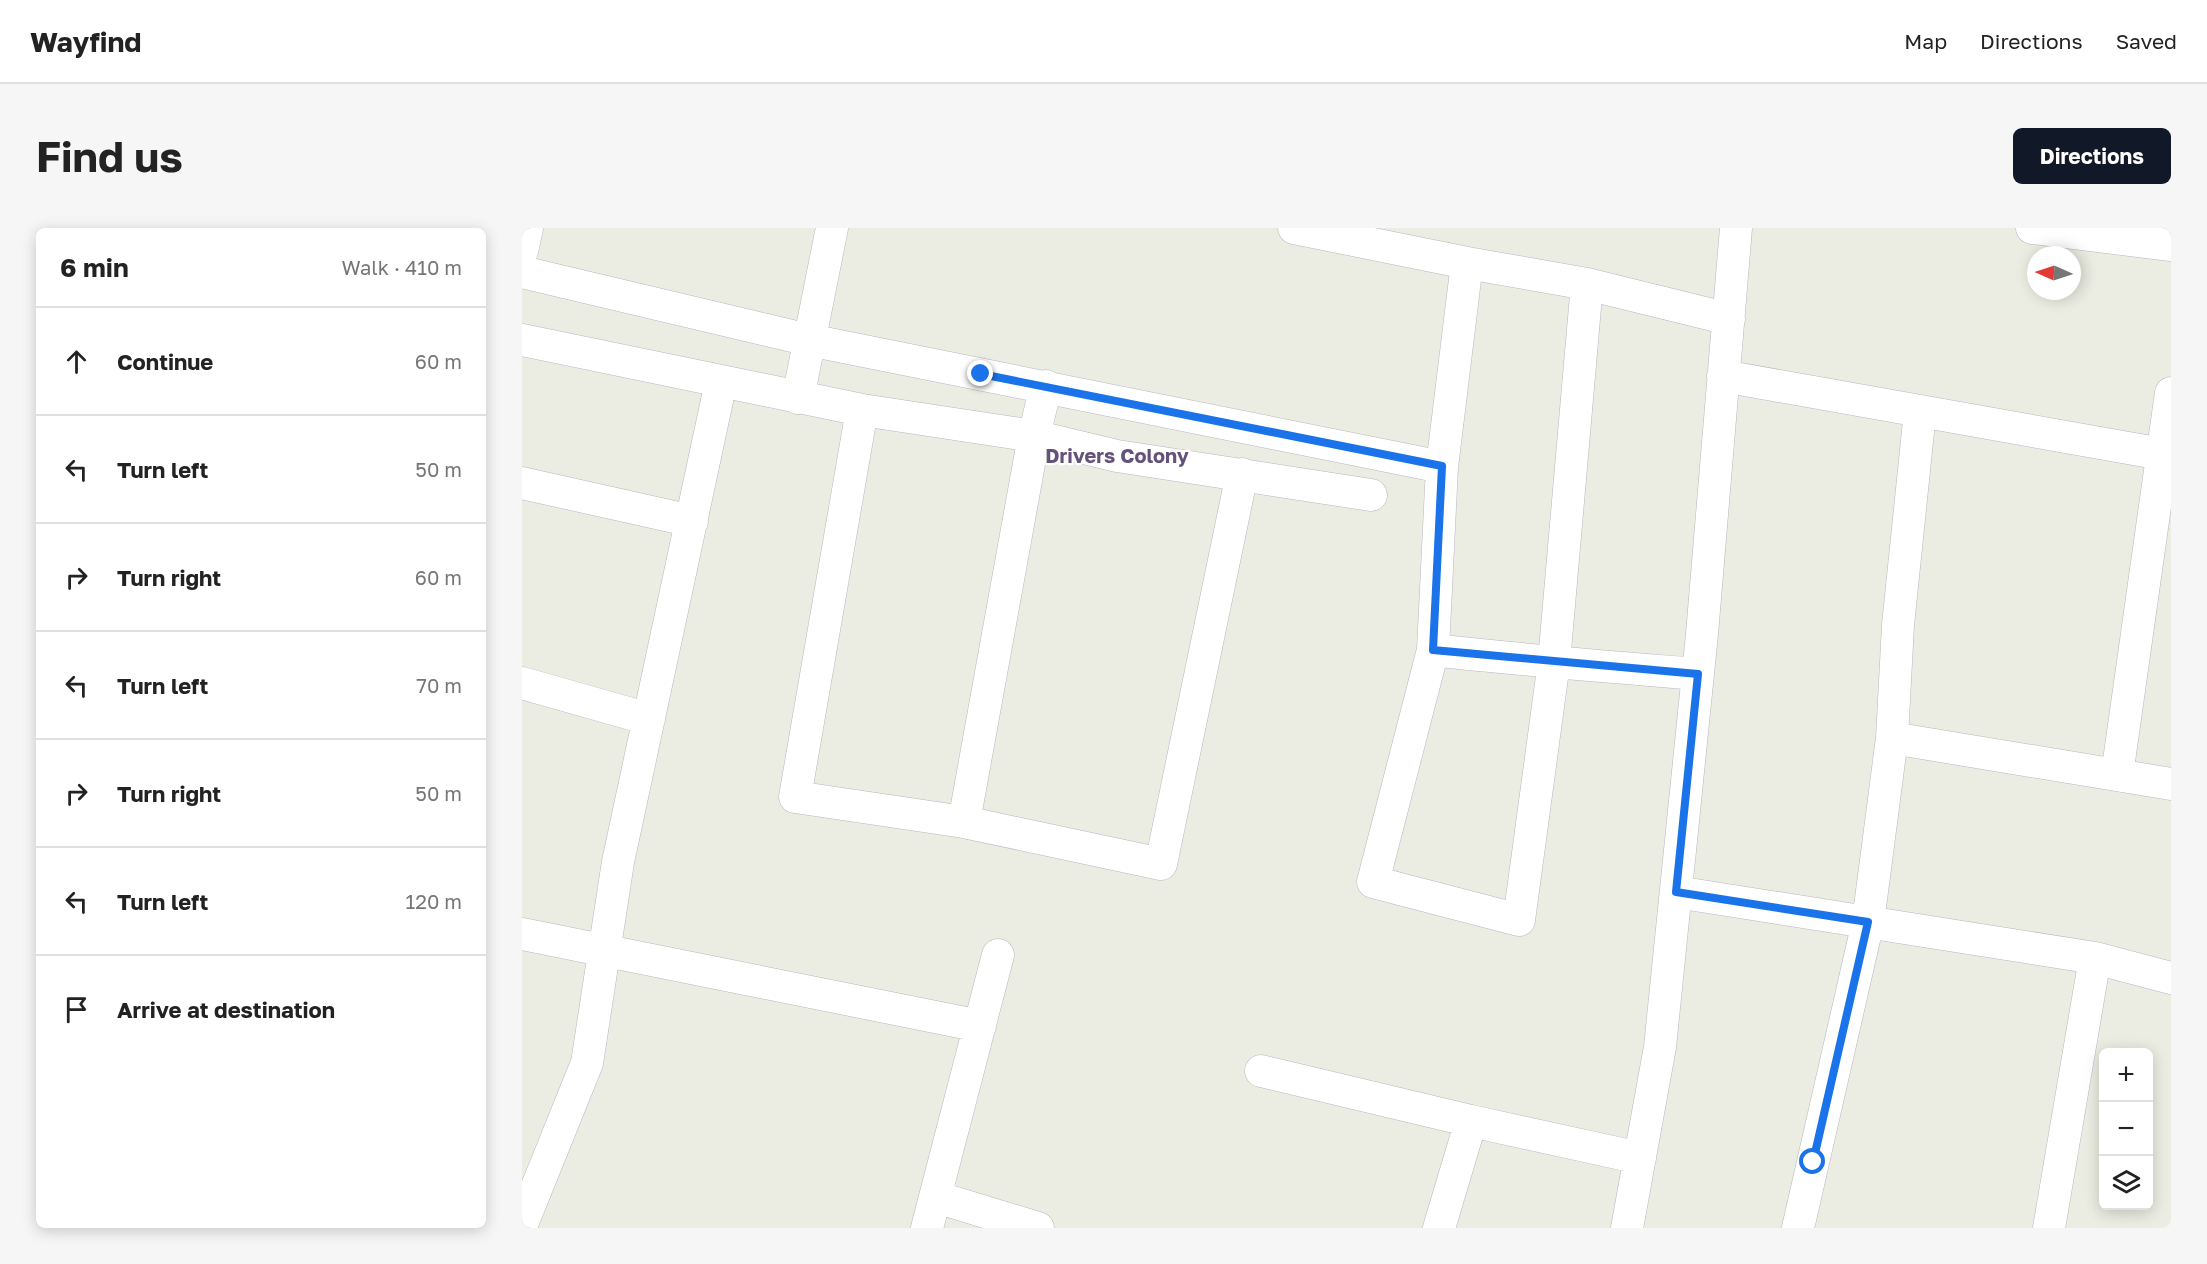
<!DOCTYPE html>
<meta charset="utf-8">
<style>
body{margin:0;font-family:"Golos Text",sans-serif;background:#f6f6f6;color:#222}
.controls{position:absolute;right:18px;bottom:18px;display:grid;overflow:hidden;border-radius:9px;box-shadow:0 3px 15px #0003}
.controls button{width:54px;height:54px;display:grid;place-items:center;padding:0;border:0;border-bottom:2px solid #e0e0e0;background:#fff;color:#222;font:30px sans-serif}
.compass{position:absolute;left:1505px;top:18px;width:54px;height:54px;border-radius:50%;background:#fff;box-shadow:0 3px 15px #0003;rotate:273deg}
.stop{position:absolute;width:18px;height:18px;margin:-14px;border:4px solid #1a73e8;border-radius:50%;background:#fff}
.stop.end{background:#1a73e8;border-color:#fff;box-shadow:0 2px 6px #0008}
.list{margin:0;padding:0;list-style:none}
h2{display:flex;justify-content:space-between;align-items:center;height:78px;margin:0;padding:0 24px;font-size:26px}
h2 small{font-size:20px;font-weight:400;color:#767676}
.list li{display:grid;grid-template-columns:39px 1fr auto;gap:18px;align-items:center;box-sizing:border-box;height:108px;padding:0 24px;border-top:2px solid #e0e0e0}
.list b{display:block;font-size:22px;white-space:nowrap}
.list em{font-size:20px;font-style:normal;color:#767676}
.icon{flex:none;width:33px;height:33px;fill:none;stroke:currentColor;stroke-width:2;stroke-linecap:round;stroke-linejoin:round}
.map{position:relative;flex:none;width:1649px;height:1000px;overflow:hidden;border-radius:9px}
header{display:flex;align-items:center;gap:36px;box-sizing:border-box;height:84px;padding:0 30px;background:#fff;border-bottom:2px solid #e0e0e0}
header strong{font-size:28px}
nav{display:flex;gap:33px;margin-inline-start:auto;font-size:21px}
.intro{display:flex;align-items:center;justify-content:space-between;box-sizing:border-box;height:144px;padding:0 36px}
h1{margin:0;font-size:42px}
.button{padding:15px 27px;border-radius:9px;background:#111827;color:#fff;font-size:21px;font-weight:700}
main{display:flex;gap:36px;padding:0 36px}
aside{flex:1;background:#fff;border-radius:9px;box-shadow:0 3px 15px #0003}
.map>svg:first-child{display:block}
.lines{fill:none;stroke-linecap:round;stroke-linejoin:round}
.minor-casing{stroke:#bab5c0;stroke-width:33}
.minor{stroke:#fff;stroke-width:32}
.route{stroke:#1a73e8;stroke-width:8}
.labels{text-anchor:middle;stroke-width:4.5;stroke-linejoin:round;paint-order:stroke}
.neighbourhood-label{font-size:20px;font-weight:bold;fill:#65527a;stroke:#fff}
</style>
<header>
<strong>Wayfind</strong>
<nav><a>Map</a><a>Directions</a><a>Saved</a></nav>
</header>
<div class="intro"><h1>Find us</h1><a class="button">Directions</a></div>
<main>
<aside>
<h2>6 min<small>Walk · 410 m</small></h2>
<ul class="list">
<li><svg class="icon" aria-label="ahead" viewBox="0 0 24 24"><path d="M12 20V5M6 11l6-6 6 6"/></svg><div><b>Continue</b></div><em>60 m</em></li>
<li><svg class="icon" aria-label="left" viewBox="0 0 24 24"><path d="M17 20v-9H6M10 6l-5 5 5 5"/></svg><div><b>Turn left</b></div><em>50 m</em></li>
<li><svg class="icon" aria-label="right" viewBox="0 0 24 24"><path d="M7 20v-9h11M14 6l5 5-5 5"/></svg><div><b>Turn right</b></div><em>60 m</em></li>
<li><svg class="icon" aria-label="left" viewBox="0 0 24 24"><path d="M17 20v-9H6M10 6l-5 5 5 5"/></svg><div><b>Turn left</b></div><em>70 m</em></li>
<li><svg class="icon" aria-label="right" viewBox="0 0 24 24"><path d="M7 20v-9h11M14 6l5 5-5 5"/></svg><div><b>Turn right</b></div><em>50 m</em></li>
<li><svg class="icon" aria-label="left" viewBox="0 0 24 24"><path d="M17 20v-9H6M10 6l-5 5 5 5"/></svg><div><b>Turn left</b></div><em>120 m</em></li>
<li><svg class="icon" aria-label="arrive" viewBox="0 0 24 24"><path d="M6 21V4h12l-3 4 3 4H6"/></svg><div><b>Arrive at destination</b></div></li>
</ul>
</aside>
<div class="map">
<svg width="1649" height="1000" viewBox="0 0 1649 1000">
<rect width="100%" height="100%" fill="#ebede2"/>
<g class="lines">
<defs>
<path id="minor" d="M772,0L945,35
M1510,0L1649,17
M0,23L5,0
M0,44L287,112L920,239
M1065,56L1032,434L997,692L851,654L911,422C999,432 1087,439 1176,446
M0,112L340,182L273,569L442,594L639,636L720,246
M1201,148L1640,226
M276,170L310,0
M340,182L512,208L595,228L849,267
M0,255L170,293
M911,422L920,239L945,35L1065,56L1207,91
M0,455L127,491
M1370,510L1649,556
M1595,547L1649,165
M442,594L512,208L524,158
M1154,664L1573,730
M0,706L458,798
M739,843L949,893L917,1000
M949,893L1118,930
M414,969L516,1000
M0,996L65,835L96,634L199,154
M405,1000L476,727
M1105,1000L1138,819L1180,406L1214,0
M1276,1000L1346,694L1370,510L1376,397L1398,184
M1527,1000L1573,730L1649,750"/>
</defs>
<use href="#minor" class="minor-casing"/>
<use href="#minor" class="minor"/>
</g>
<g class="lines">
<path class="route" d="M459,146L920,238L911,422L1176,446L1154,664L1346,694L1291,934"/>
</g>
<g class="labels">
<g class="neighbourhood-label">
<text x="595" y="235">Drivers Colony</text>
</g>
</g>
</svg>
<div class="controls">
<button>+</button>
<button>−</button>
<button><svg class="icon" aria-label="layers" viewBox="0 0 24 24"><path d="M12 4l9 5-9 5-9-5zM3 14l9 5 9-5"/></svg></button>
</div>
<svg class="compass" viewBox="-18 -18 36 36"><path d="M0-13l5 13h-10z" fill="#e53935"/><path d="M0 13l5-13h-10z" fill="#767676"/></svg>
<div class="stop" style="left:1291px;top:934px"></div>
<div class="stop end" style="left:459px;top:146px"></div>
</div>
</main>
